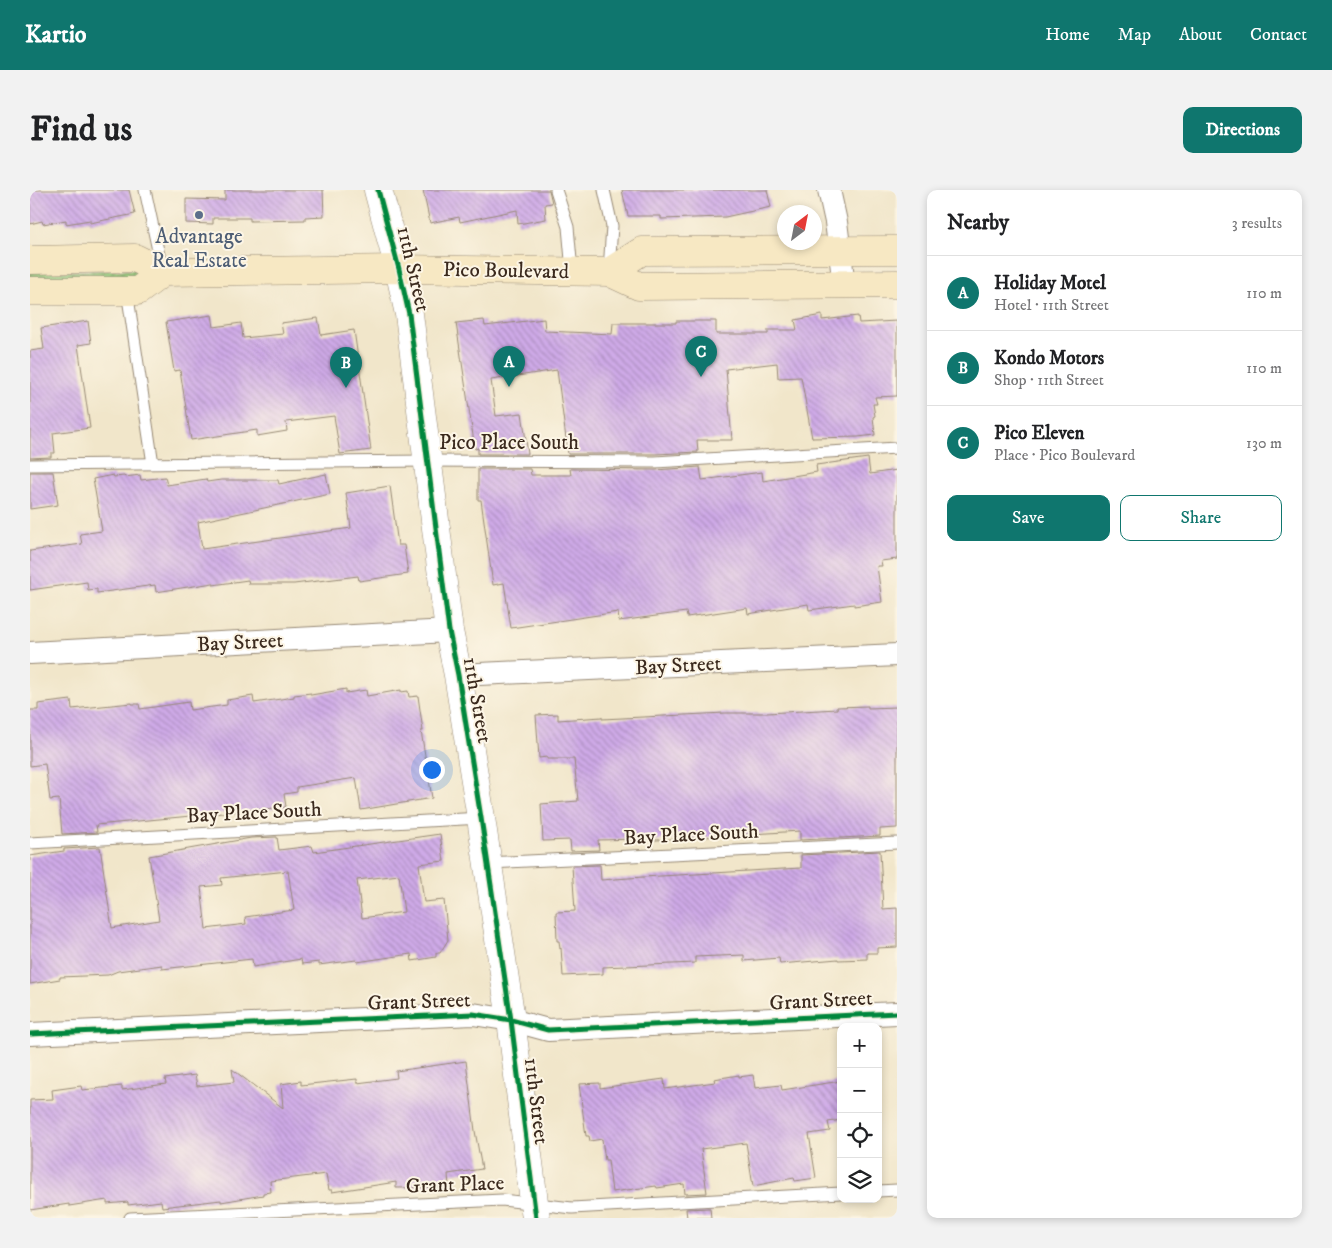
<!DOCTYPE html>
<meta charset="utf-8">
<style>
body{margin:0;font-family:"IM FELL DW Pica",serif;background:#f2f2f2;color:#202124}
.controls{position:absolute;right:15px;bottom:15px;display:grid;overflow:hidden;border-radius:10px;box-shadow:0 2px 8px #0003}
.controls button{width:45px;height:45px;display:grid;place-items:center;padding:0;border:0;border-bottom:1px solid #e0e0e0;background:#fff;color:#202124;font:25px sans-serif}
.compass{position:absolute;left:747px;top:15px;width:45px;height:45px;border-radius:50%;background:#fff;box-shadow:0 2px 8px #0003;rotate:32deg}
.you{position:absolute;left:401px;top:579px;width:18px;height:18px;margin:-12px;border:4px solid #fff;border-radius:50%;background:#1a73e8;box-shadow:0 0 0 8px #1a73e833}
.badge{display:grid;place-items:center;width:32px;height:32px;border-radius:50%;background:#0f766e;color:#fff;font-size:16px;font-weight:700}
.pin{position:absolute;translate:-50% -41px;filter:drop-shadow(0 1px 2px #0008)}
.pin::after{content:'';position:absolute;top:26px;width:18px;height:15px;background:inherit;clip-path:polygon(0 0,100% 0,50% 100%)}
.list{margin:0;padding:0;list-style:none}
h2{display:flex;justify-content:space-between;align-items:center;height:65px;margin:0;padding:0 20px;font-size:21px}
h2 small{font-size:16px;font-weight:400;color:#757577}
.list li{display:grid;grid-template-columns:32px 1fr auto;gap:15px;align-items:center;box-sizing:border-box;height:75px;padding:0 20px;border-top:1px solid #e0e0e0}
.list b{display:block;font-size:19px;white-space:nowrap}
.list p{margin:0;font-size:16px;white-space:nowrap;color:#757577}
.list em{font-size:16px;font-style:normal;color:#757577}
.actions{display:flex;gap:10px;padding:15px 20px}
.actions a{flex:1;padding:11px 0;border:1px solid #0f766e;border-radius:10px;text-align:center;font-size:18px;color:#0f766e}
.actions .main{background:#0f766e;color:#fff}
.icon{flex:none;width:28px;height:28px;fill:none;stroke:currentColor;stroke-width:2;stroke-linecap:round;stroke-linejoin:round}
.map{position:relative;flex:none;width:867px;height:1028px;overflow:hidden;border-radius:10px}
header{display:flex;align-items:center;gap:30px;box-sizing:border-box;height:70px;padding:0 25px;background:#0f766e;color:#fff}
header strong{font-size:24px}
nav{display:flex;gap:28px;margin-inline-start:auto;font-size:18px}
.intro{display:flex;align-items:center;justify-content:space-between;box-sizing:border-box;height:120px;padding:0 30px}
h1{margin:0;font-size:35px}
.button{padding:12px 22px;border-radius:10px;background:#0f766e;color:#fff;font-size:18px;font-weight:700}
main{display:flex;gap:30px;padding:0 30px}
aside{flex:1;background:#fff;border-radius:10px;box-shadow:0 2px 8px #0003}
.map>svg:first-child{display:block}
.grass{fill:url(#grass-dots);stroke:#68794c}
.building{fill:url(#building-back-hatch);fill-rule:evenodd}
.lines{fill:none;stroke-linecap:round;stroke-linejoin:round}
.service-casing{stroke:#968874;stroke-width:13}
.minor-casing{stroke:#968874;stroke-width:24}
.tertiary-casing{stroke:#968874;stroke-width:29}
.secondary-casing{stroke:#968874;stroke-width:29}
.service{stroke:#fff;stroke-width:11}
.minor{stroke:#fff;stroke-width:22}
.tertiary{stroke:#fff;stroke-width:28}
.secondary{stroke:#f7e8c3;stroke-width:28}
.cycleway-casing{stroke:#fcf5e5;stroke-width:8}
.cycleway{stroke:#00873e;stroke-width:5}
.service-dot{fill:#5c6f8a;stroke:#fcf5e5;stroke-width:2}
.labels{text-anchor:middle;stroke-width:4;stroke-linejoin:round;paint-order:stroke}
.service-label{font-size:21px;fill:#4e5e75;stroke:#fcf5e5}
.street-label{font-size:21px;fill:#3b2a1e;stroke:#fcf5e5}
</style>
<header>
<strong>Kartio</strong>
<nav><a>Home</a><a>Map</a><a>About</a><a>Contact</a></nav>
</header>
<div class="intro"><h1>Find us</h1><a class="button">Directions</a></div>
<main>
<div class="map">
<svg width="867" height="1028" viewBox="0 0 867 1028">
<defs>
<pattern id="grass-dots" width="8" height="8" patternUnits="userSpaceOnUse" patternTransform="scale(1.25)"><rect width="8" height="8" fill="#94c879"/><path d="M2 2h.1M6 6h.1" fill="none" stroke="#7aa363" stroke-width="1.8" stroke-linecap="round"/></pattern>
<pattern id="building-back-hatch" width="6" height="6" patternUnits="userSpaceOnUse" patternTransform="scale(1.25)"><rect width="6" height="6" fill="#cfaae8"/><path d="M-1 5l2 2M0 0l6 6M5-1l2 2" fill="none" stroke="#a98bbb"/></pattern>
</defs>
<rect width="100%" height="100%" fill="#fcf5e5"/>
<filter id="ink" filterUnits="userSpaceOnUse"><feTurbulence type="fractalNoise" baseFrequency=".02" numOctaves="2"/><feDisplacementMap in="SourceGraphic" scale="10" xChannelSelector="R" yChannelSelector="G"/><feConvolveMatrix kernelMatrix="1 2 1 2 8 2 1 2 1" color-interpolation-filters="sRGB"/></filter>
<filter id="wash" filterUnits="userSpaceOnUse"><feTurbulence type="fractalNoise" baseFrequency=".0096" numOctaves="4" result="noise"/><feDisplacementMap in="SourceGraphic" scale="20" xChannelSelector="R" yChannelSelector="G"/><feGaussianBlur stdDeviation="1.12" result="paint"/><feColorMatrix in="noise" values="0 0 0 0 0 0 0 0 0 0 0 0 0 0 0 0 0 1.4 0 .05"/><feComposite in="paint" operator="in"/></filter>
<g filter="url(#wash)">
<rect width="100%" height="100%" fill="#f1e6ca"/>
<path class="grass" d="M106,80L109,83L107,87H0V82Z"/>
<g id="blocks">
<path class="building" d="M0,0H99L105,24L60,33V30L36,34V30L13,34L12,31L0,34Z
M195,0H293L294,26L275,27V30L220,31V28H183V34L156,33V9L195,10Z
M393,0H519L522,13L515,14L516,29L488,34L487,20L430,32L429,27L400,33Z
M592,0H737L741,17L695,27L631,29V26H598Z
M182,125L184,137L211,133L213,148L253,144L251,133L288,128L291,145L324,140L341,260L310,264L304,226L256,232L257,241L227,246V240L161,250L150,180L144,181L136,132Z
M792,125V130L828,126L829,133L867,131V206L845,207L847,214H843L845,226L843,227L845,245L828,247L782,248L771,187L748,188L747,173L696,179L702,250H667L668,262L625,264H538L527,180L461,190L466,226L492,223L498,264H448V258L445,259L426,133L454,130L455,136L514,129L515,141L582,144L583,133H646V131H686V144H738V140H767L765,130Z
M58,131L61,153L48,155L60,238L23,243L25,263H21V267L0,268V161L14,159L11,138Z
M838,268L840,284L867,280V369L851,371L852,376H847L852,412L824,416V414L779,420L778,414L718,424L717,418L657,427L656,422L589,431L588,422L481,438L474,393L463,395L451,310H448V279H500L501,285H541L540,279L625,280L670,277L672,290L732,282L733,291L787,282L786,275Z
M0,282H23L28,315L0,319Z
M296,284L300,304L168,332L172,359L321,338L316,303L360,296L368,355H374L378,384L329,391L328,386L264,394H219L218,390L183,395V393L126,402L125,395L67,403V399L58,400L57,392L0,400V361L52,354L50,344L72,341L63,289L83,285L84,287L94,286L95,287L110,285L111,290L135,287L137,295L176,289L177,292L191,290H248L249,294Z
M316,499V503L336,500L337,506L371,500V502L378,501L379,507L388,506L393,541H391L402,608L331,620L326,588L267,597V602L254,604L256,617L66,635L67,642L32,644L29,609L20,610L15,574L0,576V520H8V514L41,510L42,519L102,513V514H109L110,519L159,512L160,520L197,515V510L223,506L224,513L264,507V505L281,503V505Z
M838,516V518L867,517V638L850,639V646L770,650V641L611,651L610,649L568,650L569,660L541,661L540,650L513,651L511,614L548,611L544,569H517V567L509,568L506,525L528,524V530L572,527V529L695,523H737L807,519V517Z
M410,644L414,671L389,674L394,712L414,710L418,750L410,763H406V767L382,771L381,764L327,772L326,770L289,775V772L272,774L271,769L223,777L222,769L132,779V775L88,781L78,785L30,787V789L0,794V666L34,661V659L70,657L82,738L129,730L119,666L221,648L247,647L249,660L282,656L284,662ZM258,681L264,720L215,727L216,734L176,739L171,697L192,695L191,688ZM369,685L374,722L332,728L327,690Z
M850,661L853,719L867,718V757L847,758V763H837V769L808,770V769L750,774L749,768L714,771V765L665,767V773L573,777V784L533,786L531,758L530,759L529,751H527L526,722L545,721L542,676L570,675L571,690L613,687L771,678V665Z
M436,871L445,941L452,979L418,984L419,997L366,998V992L302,1002V1000H299L296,984L240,991L241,1002L233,1003V1005L191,1012V1010L132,1017L131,1011L98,1015V1012L77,1014V1010L39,1016V1014L0,1020V910L23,909L22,900L51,896L52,900L92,896V900L136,894L135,889L165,885L167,896L204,892L202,879L253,918L251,894L271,891V895L327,889V893L367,888L366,881Z
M709,885V887L723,885L725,898L751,895L752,900L811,891V930L798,932L800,941L779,944L786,988L765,991L764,988L723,996L716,953L671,959L677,1003L655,1004L654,994L627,998L626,996L582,1002L578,970H575L572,949L560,951L559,946H556L549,894L570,893V898L634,889L635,899L685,892L684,889Z
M680,1018L681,1028H657L656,1019Z"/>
</g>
</g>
<g filter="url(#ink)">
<use href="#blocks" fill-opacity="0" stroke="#968874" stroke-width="1"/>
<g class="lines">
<defs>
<path id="service" d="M115,0L132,79
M526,0L538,37L542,81
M574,0L582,36L579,80
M97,101L123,274
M0,275L397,271L625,272L867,258
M0,653L451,628
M458,673L867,653
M848,1001L867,1000
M100,1028L472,1010L542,1018L811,1003"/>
<path id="minor" d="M799,0L806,32L814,95
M0,463L419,441
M428,485L867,465
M0,844L443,824L481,830L518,840L867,823"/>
<path id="tertiary" d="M348,0L369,79L379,124L419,441L428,485L451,628L481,830L506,1028"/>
<path id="secondary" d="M0,70L105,68L133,82L369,79L579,82L609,96L867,94
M579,82L612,61L867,60
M0,101H108L133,82"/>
</defs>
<use href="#service" class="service-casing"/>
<use href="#minor" class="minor-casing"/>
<use href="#tertiary" class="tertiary-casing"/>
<use href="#secondary" class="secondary-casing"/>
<use href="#service" class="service"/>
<use href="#minor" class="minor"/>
<use href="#tertiary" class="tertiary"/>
<use href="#secondary" class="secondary"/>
<defs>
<path id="cycleway" d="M348,0L369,79L379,124L419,441L428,485L451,628L481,830L506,1028
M0,844L443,824L481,830L518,840L867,823"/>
</defs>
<use href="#cycleway" class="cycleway-casing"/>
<use href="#cycleway" class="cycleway"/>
</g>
</g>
<circle class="service-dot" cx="169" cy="25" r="5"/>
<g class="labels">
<g class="service-label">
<text x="169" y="53">Advantage<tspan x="169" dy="24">Real Estate</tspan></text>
</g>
<g class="street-label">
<text transform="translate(384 79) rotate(77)" y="7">11th Street</text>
<text transform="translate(476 80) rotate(1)" y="7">Pico Boulevard</text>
<text x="479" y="259">Pico Place South</text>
<text transform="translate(210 452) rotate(-3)" y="7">Bay Street</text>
<text transform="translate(648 475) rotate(-3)" y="7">Bay Street</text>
<text transform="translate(448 510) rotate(80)" y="7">11th Street</text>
<text transform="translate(224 622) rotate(-3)" y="7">Bay Place South</text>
<text transform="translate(661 644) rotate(-3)" y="7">Bay Place South</text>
<text transform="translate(791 810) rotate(-3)" y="7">Grant Street</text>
<text transform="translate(389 811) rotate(-2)" y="7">Grant Street</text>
<text transform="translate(507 911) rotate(83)" y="7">11th Street</text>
<text transform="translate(425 994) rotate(-2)" y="7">Grant Place</text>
</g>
</g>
</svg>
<div class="controls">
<button>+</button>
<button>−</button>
<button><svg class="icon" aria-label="locate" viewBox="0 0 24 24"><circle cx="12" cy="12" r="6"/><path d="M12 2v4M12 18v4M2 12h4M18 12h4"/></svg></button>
<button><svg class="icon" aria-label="layers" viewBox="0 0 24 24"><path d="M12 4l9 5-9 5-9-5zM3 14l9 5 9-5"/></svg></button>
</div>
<svg class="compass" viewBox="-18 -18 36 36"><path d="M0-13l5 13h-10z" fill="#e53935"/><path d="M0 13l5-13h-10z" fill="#757577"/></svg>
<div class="you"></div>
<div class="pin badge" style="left:479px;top:197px">A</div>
<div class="pin badge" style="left:316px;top:198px">B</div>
<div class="pin badge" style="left:671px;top:187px">C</div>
</div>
<aside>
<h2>Nearby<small>3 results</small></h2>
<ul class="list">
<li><span class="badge">A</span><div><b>Holiday Motel</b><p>Hotel · 11th Street</p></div><em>110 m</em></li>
<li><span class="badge">B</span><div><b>Kondo Motors</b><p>Shop · 11th Street</p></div><em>110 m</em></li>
<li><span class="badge">C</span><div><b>Pico Eleven</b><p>Place · Pico Boulevard</p></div><em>130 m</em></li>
</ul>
<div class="actions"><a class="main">Save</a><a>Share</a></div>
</aside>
</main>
